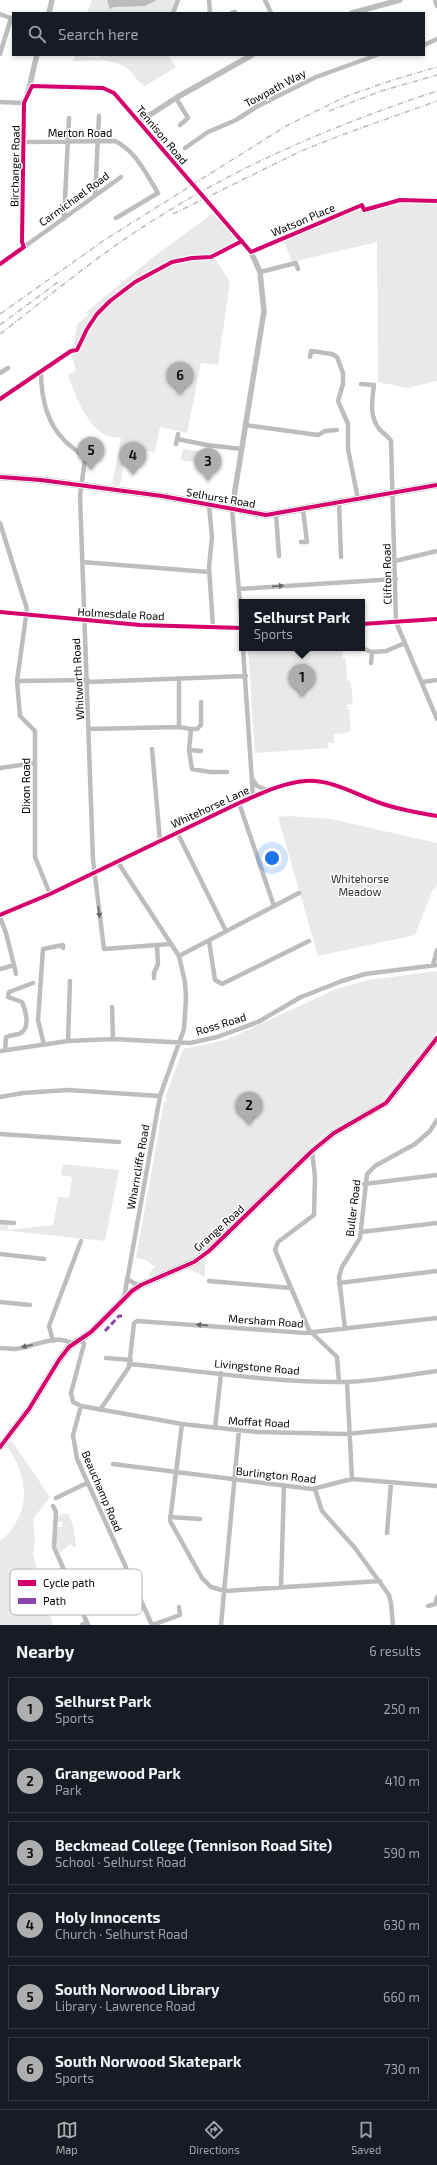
<!DOCTYPE html>
<meta charset="utf-8">
<style>
body{margin:0;font-family:"Exo 2",sans-serif;background:#20242c;color:#f1f3f6}
.you{position:absolute;left:272px;top:858px;width:14px;height:14px;margin:-10px;border:3px solid #fff;border-radius:50%;background:#1a73e8;box-shadow:0 0 0 6px #1a73e833}
.badge{display:grid;place-items:center;width:26px;height:26px;border-radius:50%;background:#adaeaf;color:#111;font-size:13px;font-weight:700}
.pin{position:absolute;translate:-50% -33px;filter:drop-shadow(0 1px 2px #0008)}
.pin::after{content:'';position:absolute;top:21px;width:14px;height:12px;background:inherit;clip-path:polygon(0 0,100% 0,50% 100%)}
.popup{position:absolute;left:239px;top:599px;width:126px;height:52px;box-sizing:border-box;display:grid;place-content:center;border-radius:0px;background:#171b24;filter:drop-shadow(0 1px 3px #0005);font-size:13px;white-space:nowrap;color:#9ea1a6}
.popup b{font-size:15px;color:#f1f3f6}
.popup::after{content:'';position:absolute;left:50%;top:100%;margin-left:-8px;border:8px solid transparent;border-top-color:#171b24}
.list{margin:0;padding:0;list-style:none}
h2{display:flex;justify-content:space-between;align-items:center;height:52px;margin:0;padding:0 16px;font-size:17px}
h2 small{font-size:13px;font-weight:400;color:#9ea1a6}
.list li{display:grid;grid-template-columns:26px 1fr auto;gap:12px;align-items:center;box-sizing:border-box;height:64px;margin:0 8px 8px;padding:0 8px;border:1px solid #363941;border-radius:0px}
.list b{display:block;font-size:15px;white-space:nowrap}
.list p{margin:0;font-size:13px;white-space:nowrap;color:#9ea1a6}
.list em{font-size:13px;font-style:normal;color:#9ea1a6}
.icon{flex:none;width:22px;height:22px;fill:none;stroke:currentColor;stroke-width:2;stroke-linecap:round;stroke-linejoin:round}
.map{position:relative;flex:none;width:437px;height:1625px;overflow:hidden}
.search{position:absolute;background:#171b24;box-shadow:0 2px 6px #0003;left:12px;right:12px;top:12px;height:44px;display:flex;align-items:center;gap:10px;box-sizing:border-box;padding:0 14px;border-radius:0px;color:#9ea1a6;font-size:15px}
.sheet{height:484px;background:#171b24}
nav{display:flex;justify-content:space-around;align-items:center;box-sizing:border-box;height:56px;border-top:1px solid #363941;background:#171b24;font-size:11px;color:#9ea1a6}
nav a{display:grid;justify-items:center;gap:2px}
nav .on{color:#adaeaf}
.map>svg:first-child{display:block}
.green{fill:#e9e9e9}
.water{fill:#bbb}
.lines{fill:none;stroke-linecap:round;stroke-linejoin:round}
.minor{stroke:#bdbdbd;stroke-width:4.5}
.tertiary{stroke:#bdbdbd;stroke-width:5.5}
.secondary{stroke:#c0c0c0;stroke-width:6}
.primary{stroke:#bdbdbd;stroke-width:7}
.rail{stroke:#bdbdbd;stroke-width:1.5;stroke-dasharray:6 2 1 2;stroke-linecap:butt}
.quiet{stroke:#8e44ad;stroke-width:3;stroke-dasharray:6 3;stroke-linecap:butt}
.cycleway-casing{stroke:#fff;stroke-width:6}
.cycleway{stroke:#d6006c;stroke-width:4}
.oneway{fill:#686868}
.labels{text-anchor:middle;stroke-width:3;stroke-linejoin:round;paint-order:stroke}
.street-label{font-size:11px;fill:#000;stroke:#fff}
.park-label{font-size:11px;fill:#2e2e2e;stroke:#fff}
.key{fill:#fff;stroke:#b2b2b2;stroke-width:1}
.key-label{font-size:11px;fill:#000}
</style>
<div class="map">
<svg width="437" height="1625" viewBox="0 0 437 1625">
<rect width="100%" height="100%" fill="#fff"/>
<path class="green" d="M92,0H176L171,13H87Z
M99,55H168L176,67L145,86C138,82 134,75 129,70C114,57 92,61 73,61L75,56L99,57Z
M400,197L437,199V381L408,388L378,382L377,242L292,262L284,241L346,215Z
M213,213L239,244L215,258L230,282L218,365L201,363L187,433L160,427L155,452L126,448L120,486L112,485L121,438C116,437 110,437 106,435C87,427 74,393 68,375L76,370L72,357L77,324L88,315L86,312L152,258Z
M183,449L202,452L201,463L181,460Z
M248,648H342L343,658H346L347,679L351,683L353,704L345,705L349,707L345,709H349L351,730L347,733L334,734V743H328L329,748L255,753Z
M288,816L331,819L437,843V885L435,889H433L415,935L318,956L278,817Z
M437,971V1031L383,1099L378,1104L332,1129L312,1145L222,1238L185,1264L150,1276L148,1274L155,1267L146,1260L136,1258L164,1102L166,1103L167,1100L165,1098L183,1049L226,1040L336,989L368,980Z
M63,1164L119,1170L105,1241L0,1230V1224H8V1230L53,1225L58,1197L69,1198L72,1177L61,1175Z
M207,1257L205,1263V1277L191,1270L182,1269Z
M11,1440L50,1497L33,1519L35,1541L33,1555L53,1625H0V1540C6,1538 9,1532 13,1527C32,1502 24,1468 6,1445Z
M61,1514H68L73,1525L76,1546L75,1548L70,1544L60,1553C55,1545 55,1537 57,1527H62V1522H57L58,1516Z"/>
<path class="water" d="M107,0H157L145,6L114,7L110,9Z"/>
<g class="lines">
<path class="minor" d="M209,0L210,13
M265,0L271,13
M435,0L437,6
M173,13L178,0
M232,13L235,12
M0,14L13,19
M424,45L437,39
M0,54L11,18
M176,98L188,118L180,125
M0,102L24,103
M24,142L115,141C136,151 146,174 158,193L116,218
M185,148L208,132L236,120L258,106L316,77L377,55
M95,196L99,116
M64,219L69,118
M24,247L121,177
M251,252L362,205
M260,272L296,263L298,269
M310,357L311,351L332,354L337,357L343,373V384L338,401L348,424V449L358,499
M41,371C41,396 46,422 64,440C71,447 79,452 85,459L80,496L93,860L104,949L170,944
M0,373L8,368
M361,384L374,385C372,401 369,417 380,430C384,434 389,437 391,441L396,622L437,719
M0,399L71,351
M245,425L318,435L325,431L337,430
M177,439L207,445L242,449
M176,444L178,434
M339,503L341,557
M209,505L212,537L209,567L213,627
M232,509L242,627
M276,514L279,556
M0,523L27,609L17,681L88,680
M301,542H307L303,510
M395,561L437,551
M82,562L209,572
M239,589L396,579
M0,612L15,614
M18,614L140,625L232,628
M362,624L437,619
M243,648L253,797
M357,649H364L372,652
M371,663L372,652L386,651L405,643
M17,681L20,716L35,731V857L50,894
M88,682L246,676
M422,682L437,680
M179,727L191,729L189,750L192,769L210,772H227
M89,729L179,727V679
M191,729H197L201,725V702
M152,749L160,841
M189,750L201,751
M0,768L34,763
M253,780L257,786L267,790
M239,803L274,906
M177,832L226,931
M117,861L179,956L185,982L186,998L184,1029L160,1096L124,1298
M0,917L6,933L14,965L0,969
M209,941L215,980L222,984L309,941
M179,956L299,893
M14,965L16,974
M433,965L437,950
M154,978V973L158,964L157,945
M112,1007L113,1039
M68,1041L70,981
M44,1045L38,1020L43,949L63,945V948
M5,1050L6,1037C11,1035 14,1035 19,1034C31,1029 26,1011 22,1002L8,997L9,992L33,983
M0,1051L68,1041L113,1039L190,1043L217,1037L258,1022L301,997L342,981L365,974L437,965
M0,1097L23,1093L68,1090L160,1096
M0,1134L119,1142
M312,1151L315,1177L314,1215L278,1242L275,1250L309,1330L337,1357L339,1382
M364,1184L437,1175
M0,1222L14,1223
M361,1232L437,1223
M0,1254L44,1259
M127,1279L139,1286
M209,1281L291,1288
M339,1283L437,1271
M0,1302L30,1305
M345,1329L339,1277L342,1267L360,1238L367,1174L375,1166L415,1144L430,1131L437,1120
M81,1339L84,1344L71,1393L73,1402L81,1406L182,1424L257,1432L346,1434L437,1425
M53,1341L49,1326L81,1241
M0,1348C5,1348 11,1349 16,1349C34,1347 56,1333 73,1344
M106,1358L131,1360
M130,1364C201,1371 275,1383 346,1382C376,1381 407,1375 437,1371
M347,1382L352,1479
M81,1406L73,1435L77,1459L152,1625
M100,1410L129,1367L134,1323L137,1321L305,1333L437,1318
M182,1424L170,1521L202,1578L211,1587L225,1591L380,1581
M215,1428L221,1373
M113,1464L312,1489L352,1479L437,1486
M315,1489L322,1511L355,1548L389,1595L391,1603L393,1625
M56,1498L87,1483
M53,1506L56,1512L54,1547L88,1625
M170,1517L200,1519
M387,1533L391,1483
M281,1587L284,1485
M428,1606L435,1604L437,1597
M82,1625L87,1622
M152,1625L180,1615L179,1607
M221,1625L239,1430"/>
<path class="tertiary" d="M49,13L52,0
M352,13L400,0
M32,86L103,88L114,93L251,252L260,272L264,311L232,509
M139,122L176,98L252,55
M0,264L24,247L22,242L24,103C31,87 32,72 37,55"/>
<path class="secondary" d="M0,915L50,894L239,803C260,794 282,783 305,781C333,779 358,796 383,804C401,810 419,813 437,816"/>
<path class="primary" d="M0,477L41,480L162,496L266,515L437,485
M0,1447L29,1409L59,1360L69,1347L91,1332L132,1291L141,1285L194,1262L209,1251L312,1151L334,1133L386,1103L437,1038"/>
<path class="rail" d="M329,111L381,91L437,75
M173,214L301,151L347,133L437,101
M0,314L106,239L286,126L347,96L396,79L437,67
M0,325L58,282
M0,334C47,298 93,259 143,227C234,167 334,125 437,91"/>
<path class="quiet" d="M105,1331L119,1316H122"/>
<defs>
<path id="cycleway" d="M0,264L24,247L22,242L24,103L32,86L103,88L114,93L251,252L362,205L364,210L400,200L437,201
M0,399L71,351L77,350L87,329L97,314L110,301L135,282L172,262L192,258L211,257L242,241
M0,477L41,480L162,496L266,515L437,485
M0,612L140,625L242,628
M362,624L437,619
M0,915L50,894L239,803C260,794 282,783 305,781C333,779 358,796 383,804C401,810 419,813 437,816
M0,1447L29,1409L59,1360L69,1347L91,1332L132,1291L141,1285L194,1262L209,1251L312,1151L334,1133L386,1103L437,1038"/>
</defs>
<use href="#cycleway" class="cycleway-casing"/>
<use href="#cycleway" class="cycleway"/>
</g>
<defs><path id="oneway-solid" d="M-6-.8H1V-3.2L6.5 0L1 3.2V.8H-6Z"/></defs>
<g class="oneway">
<use href="#oneway-solid" transform="translate(278 586) rotate(-4)"/>
<use href="#oneway-solid" transform="translate(99 912) rotate(82)"/>
<use href="#oneway-solid" transform="translate(202 1325) rotate(-175)"/>
<use href="#oneway-solid" transform="translate(27 1346) rotate(168)"/>
</g>
<g class="labels">
<g class="street-label">
<text transform="translate(275 88) rotate(-28)" y="4">Towpath Way</text>
<text x="80" y="137">Merton Road</text>
<text transform="translate(162 135) rotate(50)" y="4">Tennison Road</text>
<text transform="translate(15 166) rotate(-89)" y="4">Birchanger Road</text>
<text transform="translate(74 199) rotate(-36)" y="4">Carmichael Road</text>
<text transform="translate(303 220) rotate(-23)" y="4">Watson Place</text>
<text transform="translate(221 498) rotate(10)" y="4">Selhurst Road</text>
<text transform="translate(387 574) rotate(-91)" y="4">Clifton Road</text>
<text transform="translate(121 614) rotate(3)" y="4">Holmesdale Road</text>
<text transform="translate(78 679) rotate(-93)" y="4">Whitworth Road</text>
<text transform="translate(26 786) rotate(-90)" y="4">Dixon Road</text>
<text transform="translate(210 807) rotate(-25)" y="4">Whitehorse Lane</text>
<text transform="translate(221 1024) rotate(-17)" y="4">Ross Road</text>
<text transform="translate(138 1167) rotate(-80)" y="4">Wharncliffe Road</text>
<text transform="translate(353 1208) rotate(-83)" y="4">Buller Road</text>
<text transform="translate(219 1228) rotate(-42)" y="4">Grange Road</text>
<text transform="translate(266 1321) rotate(4)" y="4">Mersham Road</text>
<text transform="translate(257 1367) rotate(5)" y="4">Livingstone Road</text>
<text transform="translate(259 1422) rotate(3)" y="4">Moffat Road</text>
<text transform="translate(276 1475) rotate(6)" y="4">Burlington Road</text>
<text transform="translate(102 1491) rotate(67)" y="4">Beauchamp Road</text>
</g>
<g class="park-label">
<text x="360" y="883">Whitehorse<tspan x="360" dy="13">Meadow</tspan></text>
</g>
</g>
<rect x="10" y="1569" width="132" height="46" rx="6" class="key"/>
<rect x="18" y="1580" width="18" height="6" fill="#d6006c"/>
<rect x="18" y="1598" width="18" height="6" fill="#8e44ad"/>
<g class="key-label">
<text x="43" y="1587">Cycle path</text>
<text x="43" y="1605">Path</text>
</g>
</svg>
<div class="you"></div>
<div class="pin badge" style="left:302px;top:697px">1</div>
<div class="popup"><b>Selhurst Park</b>Sports</div>
<div class="pin badge" style="left:249px;top:1125px">2</div>
<div class="pin badge" style="left:208px;top:481px">3</div>
<div class="pin badge" style="left:133px;top:475px">4</div>
<div class="pin badge" style="left:91px;top:470px">5</div>
<div class="pin badge" style="left:180px;top:395px">6</div>
<div class="search"><svg class="icon" aria-label="search" viewBox="0 0 24 24"><circle cx="10" cy="10" r="6"/><path d="M15 15l6 6"/></svg>Search here</div>
</div>
<section class="sheet">
<h2>Nearby<small>6 results</small></h2>
<ul class="list">
<li><span class="badge">1</span><div><b>Selhurst Park</b><p>Sports</p></div><em>250 m</em></li>
<li><span class="badge">2</span><div><b>Grangewood Park</b><p>Park</p></div><em>410 m</em></li>
<li><span class="badge">3</span><div><b>Beckmead College (Tennison Road Site)</b><p>School · Selhurst Road</p></div><em>590 m</em></li>
<li><span class="badge">4</span><div><b>Holy Innocents</b><p>Church · Selhurst Road</p></div><em>630 m</em></li>
<li><span class="badge">5</span><div><b>South Norwood Library</b><p>Library · Lawrence Road</p></div><em>660 m</em></li>
<li><span class="badge">6</span><div><b>South Norwood Skatepark</b><p>Sports</p></div><em>730 m</em></li>
</ul>
</section>
<nav>
<a class="on"><svg class="icon" aria-label="map" viewBox="0 0 24 24"><path d="M3 6l6-2 6 2 6-2v14l-6 2-6-2-6 2zM9 4v14M15 6v14"/></svg>Map</a>
<a><svg class="icon" aria-label="directions" viewBox="0 0 24 24"><path d="M12 3l9 9-9 9-9-9zM9 14v-3h6M13 9l2 2-2 2"/></svg>Directions</a>
<a><svg class="icon" aria-label="saved" viewBox="0 0 24 24"><path d="M7 4h10v16l-5-4-5 4z"/></svg>Saved</a>
</nav>
